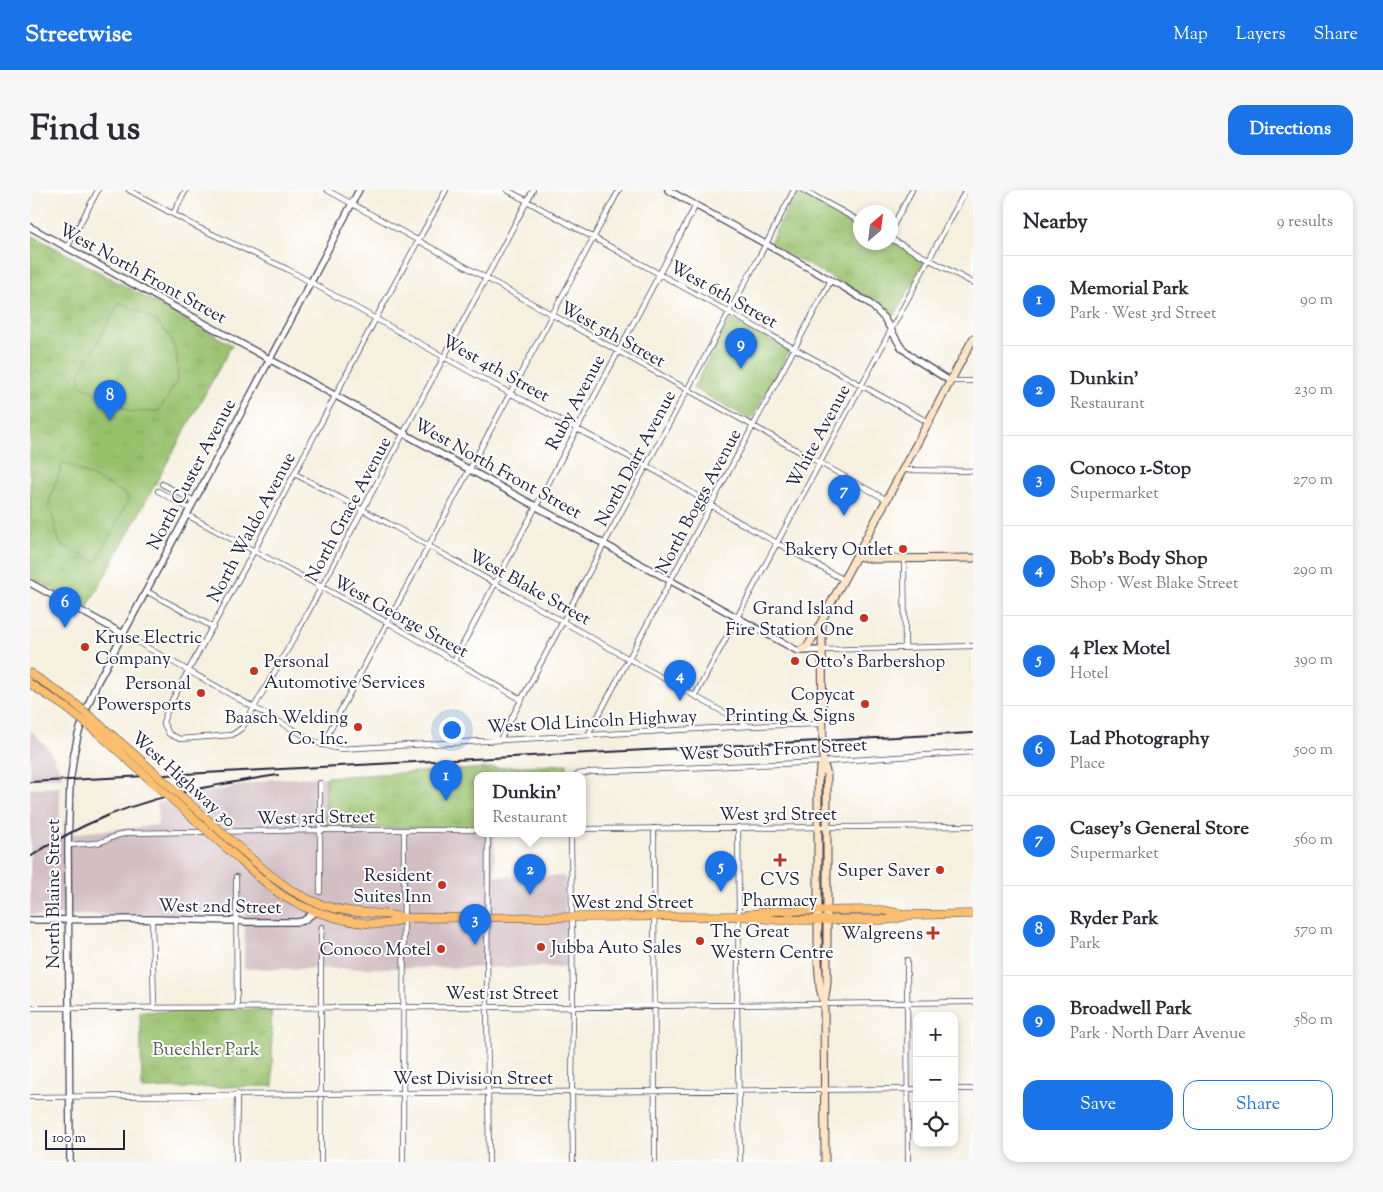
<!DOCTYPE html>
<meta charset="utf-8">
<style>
body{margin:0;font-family:"Sorts Mill Goudy",serif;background:#f7f7f7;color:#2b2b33}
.controls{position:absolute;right:15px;bottom:15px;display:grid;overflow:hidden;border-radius:10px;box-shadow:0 2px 8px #0003}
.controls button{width:45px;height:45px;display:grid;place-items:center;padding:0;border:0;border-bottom:1px solid #e1e1e2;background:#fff;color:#2b2b33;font:25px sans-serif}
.compass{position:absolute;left:823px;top:15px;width:45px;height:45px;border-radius:50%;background:#fff;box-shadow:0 2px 8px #0003;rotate:28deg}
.scale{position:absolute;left:15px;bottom:12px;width:80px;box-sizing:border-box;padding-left:5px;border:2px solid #22223b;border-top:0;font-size:14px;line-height:18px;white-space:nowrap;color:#22223b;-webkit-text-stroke:4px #fff;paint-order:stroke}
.you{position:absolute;left:421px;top:539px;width:18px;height:18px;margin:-12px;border:4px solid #fff;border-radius:50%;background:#1a73e8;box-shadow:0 0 0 8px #1a73e833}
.badge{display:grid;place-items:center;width:32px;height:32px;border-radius:50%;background:#1a73e8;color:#fff;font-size:16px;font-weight:700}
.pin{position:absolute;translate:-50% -41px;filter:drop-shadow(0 1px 2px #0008)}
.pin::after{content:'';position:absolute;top:26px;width:18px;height:15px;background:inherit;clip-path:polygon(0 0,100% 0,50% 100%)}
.popup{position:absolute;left:444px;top:582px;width:112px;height:65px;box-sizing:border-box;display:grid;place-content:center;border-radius:10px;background:#fff;filter:drop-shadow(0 1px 4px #0005);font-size:16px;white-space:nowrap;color:#7c7c81}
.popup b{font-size:19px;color:#2b2b33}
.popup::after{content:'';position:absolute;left:50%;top:100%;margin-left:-10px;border:10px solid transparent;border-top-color:#fff}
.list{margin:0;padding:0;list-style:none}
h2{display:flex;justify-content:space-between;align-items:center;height:65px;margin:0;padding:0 20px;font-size:21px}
h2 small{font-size:16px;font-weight:400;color:#7c7c81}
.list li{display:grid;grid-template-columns:32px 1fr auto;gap:15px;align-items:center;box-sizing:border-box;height:90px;padding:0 20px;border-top:1px solid #e1e1e2}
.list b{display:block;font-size:19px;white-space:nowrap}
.list p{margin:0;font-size:16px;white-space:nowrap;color:#7c7c81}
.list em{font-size:16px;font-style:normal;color:#7c7c81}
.actions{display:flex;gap:10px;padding:15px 20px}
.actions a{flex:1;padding:11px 0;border:1px solid #1a73e8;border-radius:15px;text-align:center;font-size:18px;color:#1a73e8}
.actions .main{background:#1a73e8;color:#fff}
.icon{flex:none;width:28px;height:28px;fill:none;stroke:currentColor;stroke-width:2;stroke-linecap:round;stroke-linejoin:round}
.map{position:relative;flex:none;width:943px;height:972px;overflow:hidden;border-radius:15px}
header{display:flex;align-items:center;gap:30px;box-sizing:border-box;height:70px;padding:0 25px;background:#1a73e8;color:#fff}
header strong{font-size:24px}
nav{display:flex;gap:28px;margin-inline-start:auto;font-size:18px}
.intro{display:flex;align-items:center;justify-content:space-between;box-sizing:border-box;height:120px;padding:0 30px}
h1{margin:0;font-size:35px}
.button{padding:12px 22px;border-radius:15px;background:#1a73e8;color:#fff;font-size:18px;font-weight:700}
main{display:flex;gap:30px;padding:0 30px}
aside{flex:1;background:#fff;border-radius:15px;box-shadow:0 2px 8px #0003}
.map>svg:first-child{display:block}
.industrial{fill:#d2bec3}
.grass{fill:url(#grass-tufts);stroke:#5e7254}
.pitch{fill:#9ac26e;stroke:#5e7254}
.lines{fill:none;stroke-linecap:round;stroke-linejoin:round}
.minor-casing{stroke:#424154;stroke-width:6}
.tertiary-casing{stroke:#424154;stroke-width:8}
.secondary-casing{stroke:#424154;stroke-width:9}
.trunk-casing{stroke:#424154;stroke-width:9}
.minor{stroke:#fff;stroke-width:4.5}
.tertiary{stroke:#fff;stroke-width:5.5}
.secondary{stroke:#fde5c5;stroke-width:7}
.trunk{stroke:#fabe6e;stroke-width:8}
.rail{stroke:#22223b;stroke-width:2}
.trunk-bridge-casing{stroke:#424154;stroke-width:9;stroke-linecap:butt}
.trunk-bridge{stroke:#fabe6e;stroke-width:8}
.poi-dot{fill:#c8321e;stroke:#fff;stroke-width:2}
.labels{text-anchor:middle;stroke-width:4;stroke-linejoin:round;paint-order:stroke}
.street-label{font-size:18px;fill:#22223b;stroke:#fff}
.poi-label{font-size:18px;fill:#22223b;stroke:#fff;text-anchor:end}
.park-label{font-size:18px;fill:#52624f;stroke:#fff}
</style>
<header>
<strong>Streetwise</strong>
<nav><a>Map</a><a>Layers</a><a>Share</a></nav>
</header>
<div class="intro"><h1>Find us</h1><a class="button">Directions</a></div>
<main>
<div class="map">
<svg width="943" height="972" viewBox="0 0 943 972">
<defs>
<pattern id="grass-tufts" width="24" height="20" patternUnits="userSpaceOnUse" patternTransform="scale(1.25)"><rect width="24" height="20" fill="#9ac26e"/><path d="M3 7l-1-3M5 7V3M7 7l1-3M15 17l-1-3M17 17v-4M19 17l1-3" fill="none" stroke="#84a660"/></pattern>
</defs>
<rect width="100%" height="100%" fill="#fff"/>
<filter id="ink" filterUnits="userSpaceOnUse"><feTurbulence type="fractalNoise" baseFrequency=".02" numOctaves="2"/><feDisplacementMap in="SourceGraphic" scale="10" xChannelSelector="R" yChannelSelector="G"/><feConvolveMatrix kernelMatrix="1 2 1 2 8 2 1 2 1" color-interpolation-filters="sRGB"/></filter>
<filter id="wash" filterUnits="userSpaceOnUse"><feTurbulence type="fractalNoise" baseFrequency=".0096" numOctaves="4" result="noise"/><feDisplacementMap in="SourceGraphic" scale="20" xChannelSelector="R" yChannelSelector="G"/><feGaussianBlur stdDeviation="1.12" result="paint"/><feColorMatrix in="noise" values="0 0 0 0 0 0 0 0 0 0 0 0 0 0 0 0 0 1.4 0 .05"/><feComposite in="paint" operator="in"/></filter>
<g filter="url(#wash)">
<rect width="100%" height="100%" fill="#f6f0df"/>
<path class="industrial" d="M0,539L20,560L33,587L0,588Z
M296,587V638L447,637L448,644H464L465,686H535V720L538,777L214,779L215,724L0,725V598L30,597L29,645L128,635L127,613L243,589Z"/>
<path class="grass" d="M767,1L830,35L831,52H861V51L895,70L865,125L858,124L847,112L739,54Z
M0,44L202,155L57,418L0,387Z
M701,129L759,161L721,230L663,198Z
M537,574V586H448L447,637L296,638V587Z
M241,819L243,896L112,899L110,822Z"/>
<path class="pitch" d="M90,112L124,130L141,148L147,166L148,189L129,221L101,222L51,195L49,185Z
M33,272L96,304L98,311L66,372L30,354L19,313Z"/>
</g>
<g filter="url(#ink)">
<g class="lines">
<defs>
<path id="minor" d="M99,0L167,37L257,79L446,185L637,287L700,327L814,390
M297,0L857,310
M416,0L346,128L224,361L140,514L133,532L139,544L150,549L202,545L212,538L267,443L503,0
M477,0L898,232
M773,0L831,32
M143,24L156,0
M861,40L882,0
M861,49L943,93
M37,58L68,0
M920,191H943
M873,280L943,281
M265,284L365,337L718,536
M132,294L164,311
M128,301L160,319
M157,325L357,432L492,510
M874,369L875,457
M116,401L183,437
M93,444L280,549C290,555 299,557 310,559L720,536L792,534
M792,460L943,456
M424,471L666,15
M665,506L936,0
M558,545L801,90
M470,550L574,354L736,54L764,0
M292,555L589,0
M546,586L548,584L561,582L793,572L943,562
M708,637L709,726L707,815L710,972
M624,638L625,972
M552,639L943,636
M458,644L457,816L459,972
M541,644L543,817L542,901L543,972
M38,655L68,653L89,645L98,643L290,640H448
M206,687L207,817
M290,702V593
M122,729L124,818
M877,770L878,972
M0,818L543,817L943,812
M924,899H943
M0,907L372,903L887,899
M206,972L207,904
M291,972V748L292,737
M373,972L374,640"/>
<path id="tertiary" d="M638,0L815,98L839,113L854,128L871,157L885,169L920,191
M0,37L766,460L769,461L792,460
M0,393L93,444
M0,730L122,729L207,731L217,732H267L273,731L285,722
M40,972L38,655L40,593L44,564L48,545L58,515L67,493L281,92L329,0"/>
<path id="secondary" d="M827,366L845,369L943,368
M772,460L778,456L792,431
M793,572L797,584V794L794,813L795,972
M794,813L790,798L788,771V592L790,580L793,572L792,438L793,428L943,149"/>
<path id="trunk" d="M0,483L42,511
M0,494L37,518
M223,670C253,697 279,716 320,721C339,724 356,722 374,728
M211,671C225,683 238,696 253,706C278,722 330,738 360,733C364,732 369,730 374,728L709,726L748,730H856L869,728L880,725
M716,725L743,721L851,720L880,725L943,724"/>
</defs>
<use href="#minor" class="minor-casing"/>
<use href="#tertiary" class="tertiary-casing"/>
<use href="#secondary" class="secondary-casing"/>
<use href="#trunk" class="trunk-casing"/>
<use href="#minor" class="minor"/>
<use href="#tertiary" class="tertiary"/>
<use href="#secondary" class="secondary"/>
<use href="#trunk" class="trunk"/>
<path class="rail" d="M0,592L943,543
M0,667C18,655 37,644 56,635C117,606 182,595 248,585"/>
<defs>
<path id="trunk-bridge" d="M42,511L97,558L223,670
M37,518L68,543L211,671"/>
</defs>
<use href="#trunk-bridge" class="trunk-bridge-casing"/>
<use href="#trunk-bridge" class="trunk-bridge"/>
</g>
</g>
<g class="poi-dot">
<circle cx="873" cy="359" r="5"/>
<circle cx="834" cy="428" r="5"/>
<circle cx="55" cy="457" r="5"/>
<circle cx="765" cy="471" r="5"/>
<circle cx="224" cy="481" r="5"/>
<circle cx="171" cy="503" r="5"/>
<circle cx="835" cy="514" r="5"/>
<circle cx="328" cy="537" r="5"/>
<path d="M747.5 662.5h5v5h5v5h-5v5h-5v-5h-5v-5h5z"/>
<circle cx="910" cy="680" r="5"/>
<circle cx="412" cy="695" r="5"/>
<path d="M900.5 735.5h5v5h5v5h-5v5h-5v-5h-5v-5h5z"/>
<circle cx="670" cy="751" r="5"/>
<circle cx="511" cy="757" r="5"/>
<circle cx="411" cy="759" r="5"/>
</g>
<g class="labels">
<g class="street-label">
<text transform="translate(113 83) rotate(29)" y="6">West North Front Street</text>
<text transform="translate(694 104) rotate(29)" y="6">West 6th Street</text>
<text transform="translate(583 144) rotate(29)" y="6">West 5th Street</text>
<text transform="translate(466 178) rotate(29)" y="6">West 4th Street</text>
<text transform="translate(545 212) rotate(-62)" y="6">Ruby Avenue</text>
<text transform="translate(788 246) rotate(-62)" y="6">White Avenue</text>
<text transform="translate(605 268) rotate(-62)" y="6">North Darr Avenue</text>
<text transform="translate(468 278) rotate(29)" y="6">West North Front Street</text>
<text transform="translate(161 284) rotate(-62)" y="6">North Custer Avenue</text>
<text transform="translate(668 311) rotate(-62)" y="6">North Boggs Avenue</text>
<text transform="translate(318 319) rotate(-62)" y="6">North Grace Avenue</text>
<text transform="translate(221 337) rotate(-62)" y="6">North Waldo Avenue</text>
<text transform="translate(500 397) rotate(29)" y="6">West Blake Street</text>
<text transform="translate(371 426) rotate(29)" y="6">West George Street</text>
<text transform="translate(562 531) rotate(-3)" y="6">West Old Lincoln Highway</text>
<text transform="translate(743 559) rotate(-3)" y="6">West South Front Street</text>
<text transform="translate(154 589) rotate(42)" y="6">West Highway 30</text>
<text x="748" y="630">West 3rd Street</text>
<text transform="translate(286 627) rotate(-1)" y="6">West 3rd Street</text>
<text transform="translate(23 704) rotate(-90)" y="6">North Blaine Street</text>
<text x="602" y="718">West 2nd Street</text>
<text transform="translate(190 716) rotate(1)" y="6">West 2nd Street</text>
<text x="472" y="809">West 1st Street</text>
<text x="443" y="894">West Division Street</text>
</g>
<g class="poi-label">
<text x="863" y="365">Bakery Outlet</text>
<text x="824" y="424">Grand Island<tspan x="824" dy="21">Fire Station One</tspan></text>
<text x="65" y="453" text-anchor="start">Kruse Electric<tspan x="65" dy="21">Company</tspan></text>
<text x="234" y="477" text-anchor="start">Personal<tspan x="234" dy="21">Automotive Services</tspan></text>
<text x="775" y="477" text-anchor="start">Otto's Barbershop</text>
<text x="161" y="499">Personal<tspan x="161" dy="21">Powersports</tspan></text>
<text x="825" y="510">Copycat<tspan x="825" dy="21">Printing &amp; Signs</tspan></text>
<text x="318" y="533">Baasch Welding<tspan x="318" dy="21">Co. Inc.</tspan></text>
<text x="900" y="686">Super Saver</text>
<text x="402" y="691">Resident<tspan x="402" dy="21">Suites Inn</tspan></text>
<text x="750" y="695" text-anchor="middle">CVS<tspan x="750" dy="21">Pharmacy</tspan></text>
<text x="680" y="747" text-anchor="start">The Great<tspan x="680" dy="21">Western Centre</tspan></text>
<text x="893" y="749">Walgreens</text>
<text x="521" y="763" text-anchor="start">Jubba Auto Sales</text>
<text x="401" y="765">Conoco Motel</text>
</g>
<g class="park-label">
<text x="176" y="865">Buechler Park</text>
</g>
</g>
</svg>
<div class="controls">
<button>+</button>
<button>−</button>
<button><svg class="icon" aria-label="locate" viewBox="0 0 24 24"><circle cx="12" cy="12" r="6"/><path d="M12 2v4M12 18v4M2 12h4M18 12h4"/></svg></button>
</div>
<svg class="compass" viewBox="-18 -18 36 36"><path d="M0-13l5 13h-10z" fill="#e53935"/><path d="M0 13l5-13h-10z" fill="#7c7c81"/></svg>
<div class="scale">100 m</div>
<div class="you"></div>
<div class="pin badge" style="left:416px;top:611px">1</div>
<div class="pin badge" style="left:500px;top:705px">2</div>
<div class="popup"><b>Dunkin'</b>Restaurant</div>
<div class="pin badge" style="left:445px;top:755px">3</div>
<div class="pin badge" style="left:650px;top:511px">4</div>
<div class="pin badge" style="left:691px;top:702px">5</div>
<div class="pin badge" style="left:35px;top:438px">6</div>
<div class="pin badge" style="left:814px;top:326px">7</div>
<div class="pin badge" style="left:80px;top:231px">8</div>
<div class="pin badge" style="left:711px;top:179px">9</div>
</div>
<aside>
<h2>Nearby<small>9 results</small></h2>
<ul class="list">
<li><span class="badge">1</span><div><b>Memorial Park</b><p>Park · West 3rd Street</p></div><em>90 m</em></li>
<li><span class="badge">2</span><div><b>Dunkin'</b><p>Restaurant</p></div><em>230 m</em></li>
<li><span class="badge">3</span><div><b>Conoco 1-Stop</b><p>Supermarket</p></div><em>270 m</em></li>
<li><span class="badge">4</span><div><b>Bob's Body Shop</b><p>Shop · West Blake Street</p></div><em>290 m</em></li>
<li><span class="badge">5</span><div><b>4 Plex Motel</b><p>Hotel</p></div><em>390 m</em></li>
<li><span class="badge">6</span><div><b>Lad Photography</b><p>Place</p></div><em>500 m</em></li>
<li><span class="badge">7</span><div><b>Casey's General Store</b><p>Supermarket</p></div><em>560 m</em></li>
<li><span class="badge">8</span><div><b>Ryder Park</b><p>Park</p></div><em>570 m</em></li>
<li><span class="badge">9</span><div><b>Broadwell Park</b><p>Park · North Darr Avenue</p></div><em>580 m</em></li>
</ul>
<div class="actions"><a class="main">Save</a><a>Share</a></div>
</aside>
</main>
